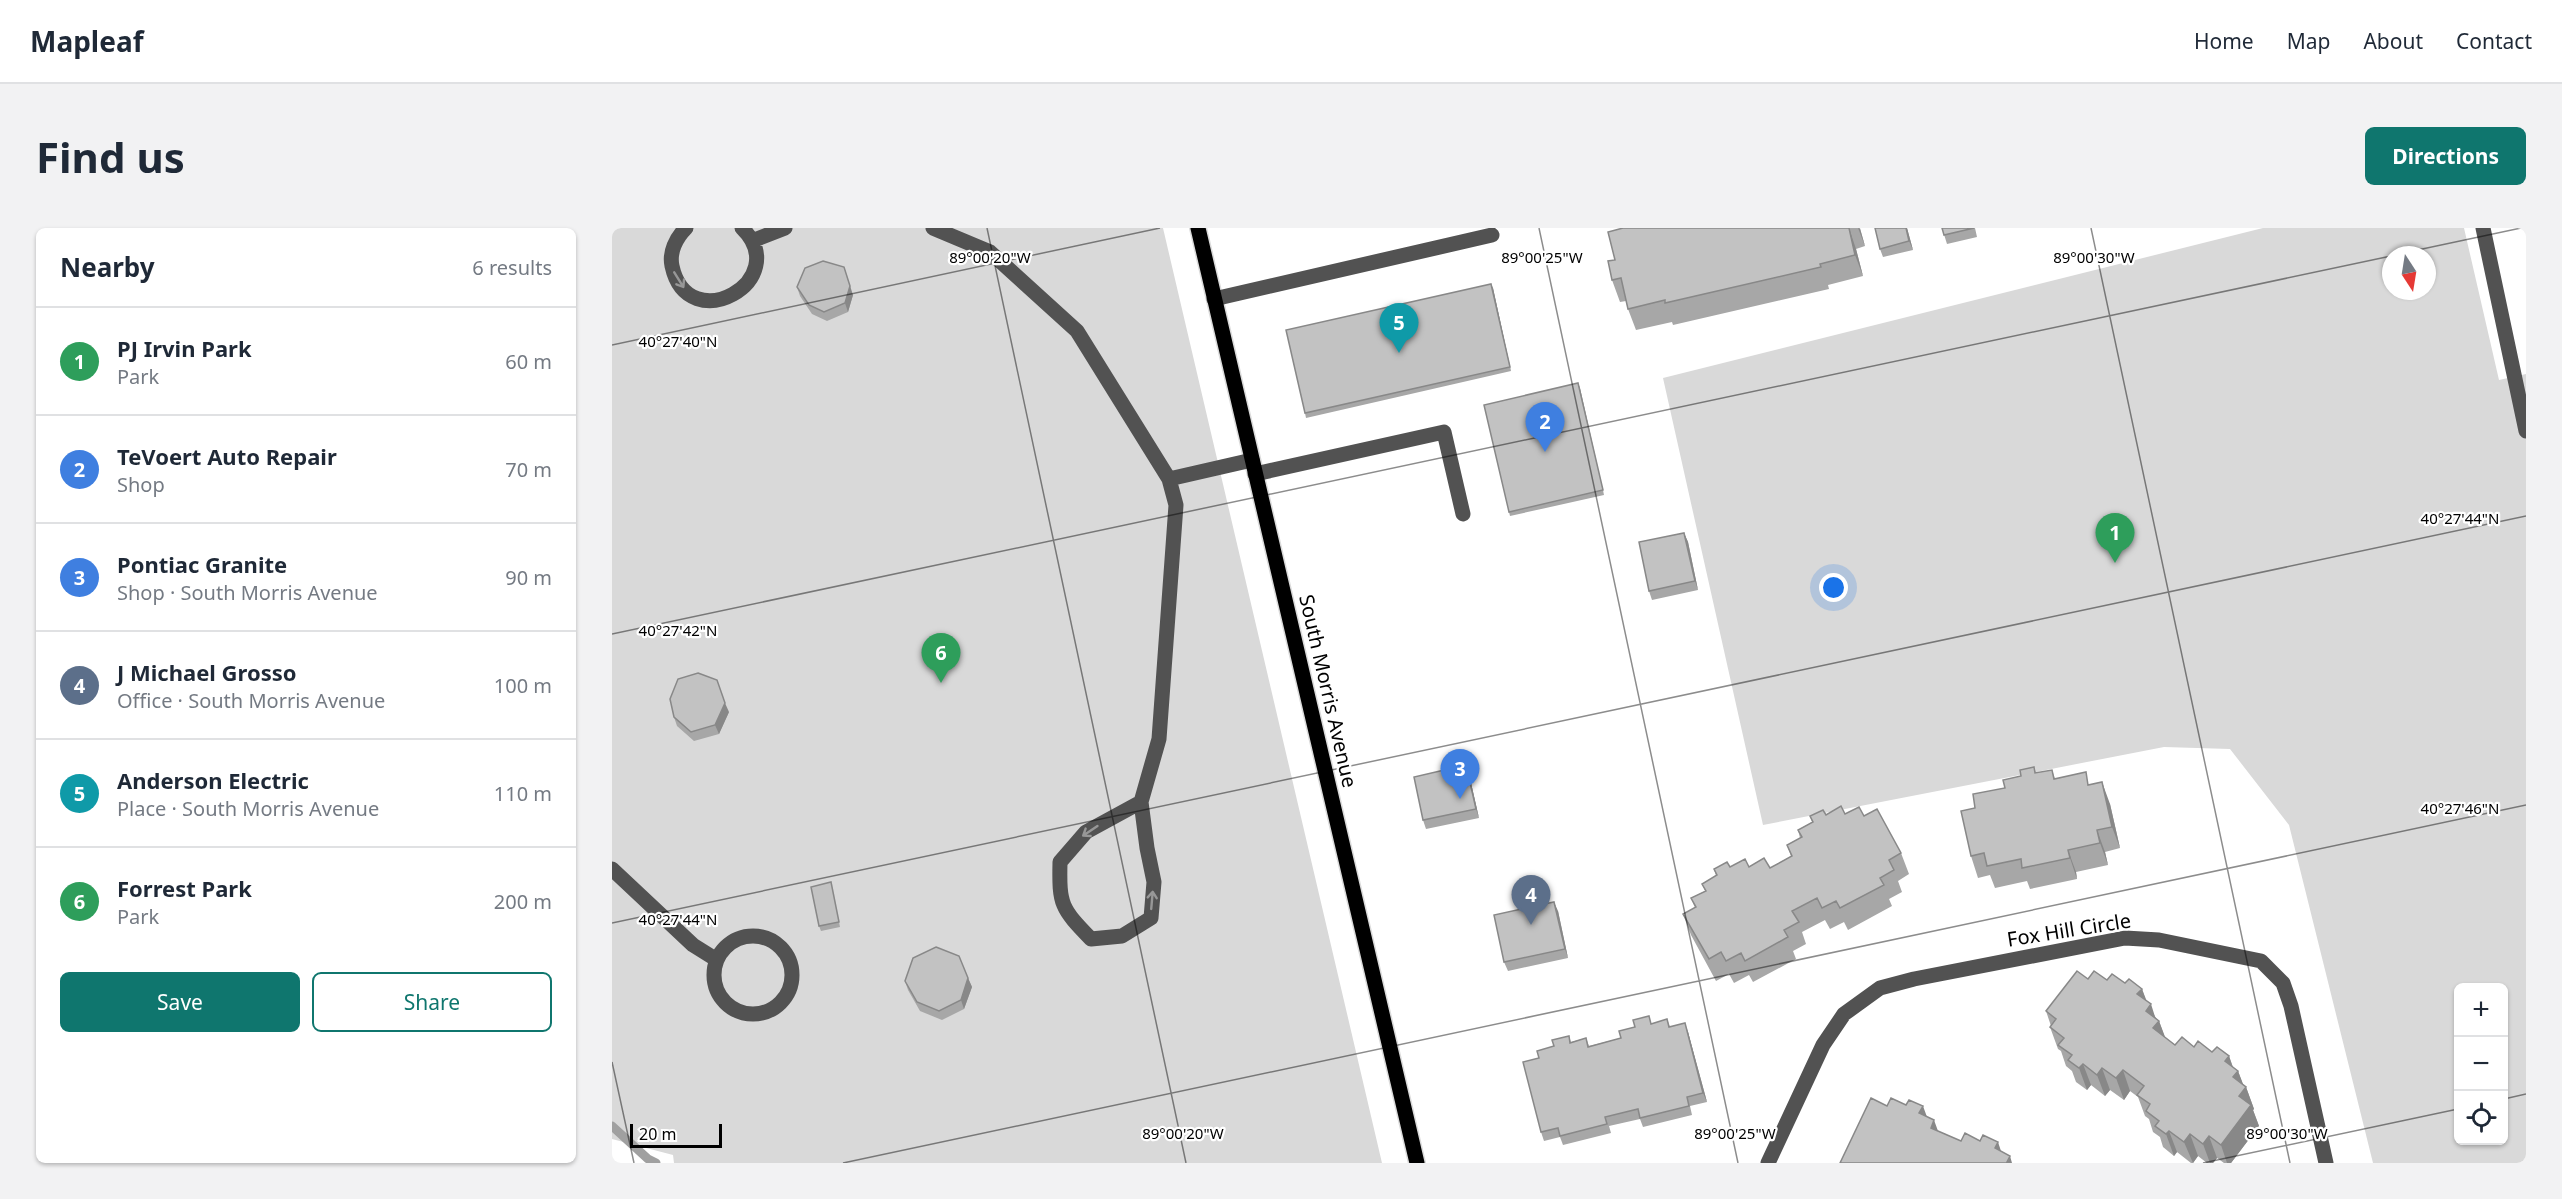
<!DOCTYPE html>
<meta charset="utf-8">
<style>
body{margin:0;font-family:"Noto Sans",sans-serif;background:#f2f2f3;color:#1f2937}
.controls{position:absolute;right:18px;bottom:18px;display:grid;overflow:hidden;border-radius:9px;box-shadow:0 2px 4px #0004}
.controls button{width:54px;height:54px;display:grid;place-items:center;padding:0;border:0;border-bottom:2px solid #e0e1e3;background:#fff;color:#1f2937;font:30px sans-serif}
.compass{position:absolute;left:1770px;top:18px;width:54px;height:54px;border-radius:50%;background:#fff;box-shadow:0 2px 4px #0004;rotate:168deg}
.scale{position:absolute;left:18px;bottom:15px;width:92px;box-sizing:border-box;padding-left:6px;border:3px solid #000;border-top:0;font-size:16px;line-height:21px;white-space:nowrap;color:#000;-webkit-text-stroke:4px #fff;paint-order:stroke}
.you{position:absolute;left:1222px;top:360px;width:21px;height:21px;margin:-15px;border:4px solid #fff;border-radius:50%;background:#1a73e8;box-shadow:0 0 0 9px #1a73e833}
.badge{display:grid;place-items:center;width:39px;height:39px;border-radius:50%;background:#0f766e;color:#fff;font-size:20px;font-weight:700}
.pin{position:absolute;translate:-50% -50px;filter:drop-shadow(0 2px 3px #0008)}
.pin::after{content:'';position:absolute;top:32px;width:21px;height:18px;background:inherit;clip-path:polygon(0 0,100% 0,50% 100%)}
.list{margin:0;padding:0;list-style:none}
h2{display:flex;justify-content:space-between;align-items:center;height:78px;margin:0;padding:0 24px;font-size:26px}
h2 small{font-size:20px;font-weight:400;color:#747a83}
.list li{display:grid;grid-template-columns:39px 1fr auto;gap:18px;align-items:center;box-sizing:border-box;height:108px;padding:0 24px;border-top:2px solid #e0e1e3}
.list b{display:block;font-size:22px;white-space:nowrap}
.list p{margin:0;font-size:20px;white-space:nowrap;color:#747a83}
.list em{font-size:20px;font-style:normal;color:#747a83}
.actions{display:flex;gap:12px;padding:18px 24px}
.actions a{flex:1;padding:14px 0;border:2px solid #0f766e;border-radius:9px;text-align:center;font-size:21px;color:#0f766e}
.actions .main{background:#0f766e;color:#fff}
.icon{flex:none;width:33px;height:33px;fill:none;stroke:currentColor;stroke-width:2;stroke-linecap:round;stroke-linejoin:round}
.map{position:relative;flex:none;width:1914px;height:935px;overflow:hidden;border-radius:9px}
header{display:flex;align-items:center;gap:36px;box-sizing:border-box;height:84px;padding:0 30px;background:#fff;border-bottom:2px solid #e0e1e3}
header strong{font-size:28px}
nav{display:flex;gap:33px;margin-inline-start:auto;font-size:21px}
.intro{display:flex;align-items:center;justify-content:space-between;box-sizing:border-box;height:144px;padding:0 36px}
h1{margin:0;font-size:42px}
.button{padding:15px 27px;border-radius:9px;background:#0f766e;color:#fff;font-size:21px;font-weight:700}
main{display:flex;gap:36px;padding:0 36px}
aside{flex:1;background:#fff;border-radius:9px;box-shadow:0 2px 4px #0004}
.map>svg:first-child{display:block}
.green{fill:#d9d9d9;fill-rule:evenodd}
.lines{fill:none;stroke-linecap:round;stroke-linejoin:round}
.stream{stroke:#a0a0a0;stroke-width:9}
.major-casing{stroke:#dbdbdb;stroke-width:18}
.minor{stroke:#525252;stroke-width:15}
.major{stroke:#000;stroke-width:15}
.wall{fill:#a7a7a7}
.shaded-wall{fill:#888}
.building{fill:#c2c2c2;stroke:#888;stroke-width:1.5}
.oneway{stroke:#979797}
.ticks{fill:none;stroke:#000;stroke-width:1.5;stroke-opacity:0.45}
.labels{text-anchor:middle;stroke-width:4.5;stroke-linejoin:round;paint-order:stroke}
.street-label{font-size:20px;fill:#000;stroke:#fff}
.ticks-label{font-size:15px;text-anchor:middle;fill:#000;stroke:#fff;stroke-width:4.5;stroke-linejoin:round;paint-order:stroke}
</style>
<header>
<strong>Mapleaf</strong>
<nav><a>Home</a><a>Map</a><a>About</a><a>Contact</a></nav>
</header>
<div class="intro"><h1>Find us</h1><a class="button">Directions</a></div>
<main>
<aside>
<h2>Nearby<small>6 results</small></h2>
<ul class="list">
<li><span class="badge" style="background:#2e9e5b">1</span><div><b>PJ Irvin Park</b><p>Park</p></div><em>60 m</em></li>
<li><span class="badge" style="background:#3f7fe0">2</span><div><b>TeVoert Auto Repair</b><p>Shop</p></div><em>70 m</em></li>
<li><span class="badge" style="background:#3f7fe0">3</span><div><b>Pontiac Granite</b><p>Shop · South Morris Avenue</p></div><em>90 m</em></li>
<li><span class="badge" style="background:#5c6f8a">4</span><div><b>J Michael Grosso</b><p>Office · South Morris Avenue</p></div><em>100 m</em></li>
<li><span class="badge" style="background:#0f9aa8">5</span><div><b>Anderson Electric</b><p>Place · South Morris Avenue</p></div><em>110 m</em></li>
<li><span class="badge" style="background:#2e9e5b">6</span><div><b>Forrest Park</b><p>Park</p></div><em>200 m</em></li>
</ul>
<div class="actions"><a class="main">Save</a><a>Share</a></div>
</aside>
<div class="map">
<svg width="1914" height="935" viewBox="0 0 1914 935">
<rect width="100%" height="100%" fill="#fff"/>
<path class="green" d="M0,0H551L770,935H62L61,927L0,911Z
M1651,0H1852L1887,152L1914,146V935H1761L1677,597L1618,521L1552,519L1151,597L1051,150ZM1779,27H1815V63H1779ZM1846,760H1892V912H1846Z"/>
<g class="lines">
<path class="stream" d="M0,898L36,931L44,935"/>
<defs>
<path id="major" d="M586,0L805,935"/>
</defs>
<use href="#major" class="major-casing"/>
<path class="minor" d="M74,0C64,10 57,24 60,38C76,112 183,52 130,0
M321,0L378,24L465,103L557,251L640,232
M1871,0L1914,203
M140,13L173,0
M602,71L880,7
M643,246L832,204L851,286
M529,574L474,604L448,634C447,677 449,680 479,711L510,708L539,690L542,654L535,620L529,574L547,511L564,277L557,251
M0,641L81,717L105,732
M102 747a39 39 0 1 1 78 0a39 39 0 1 1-78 0Z
M1156,935L1211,817L1232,786L1268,760L1302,751L1513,710L1547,712L1649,733L1671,755L1679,778L1714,935"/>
<use href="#major" class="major"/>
</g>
<path class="wall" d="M1011,0H1248L1253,18L1244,21L1251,48L1216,57L1217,61L1061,97L1060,94L1024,102L1016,81L1014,73L1008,74L1000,52L1003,32Z
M1295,0L1301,22L1271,29L1268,21Z
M1330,0H1363L1365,9L1335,16Z
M185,59L241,67L236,84L215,93L200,86L188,68Z
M881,60L899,143L694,190L693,185Z
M966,155L992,267L898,288L897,284Z
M1072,305L1076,314L1086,362L1040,372L1037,363Z
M117,484L107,506L82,513L65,498L62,489Z
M1422,539L1424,545L1440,542L1443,551L1478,557L1498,576L1508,620L1493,624L1496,637L1464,644L1465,651L1418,661L1415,653L1383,660L1378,647L1366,650L1359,628L1363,580Z
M857,546L867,590L814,601L811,592Z
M1233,586L1252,588L1289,625L1297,646L1286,653L1290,664L1277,671L1280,678L1236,702L1232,694L1218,701L1213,692L1190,704L1194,716L1181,723L1184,731L1141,754L1137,747L1122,755L1117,746L1104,753L1079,707L1071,686L1083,680L1079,670L1093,663L1090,656L1104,648L1102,641L1118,639H1137L1158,640L1179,628L1175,617L1188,610L1186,602L1200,594L1198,588Z
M220,659L228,699L209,703L207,698Z
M946,683L956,730L896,743L892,734Z
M356,750L360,759L352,781L330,792L308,783L296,762L293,753Z
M1476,751L1513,755L1530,761L1534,773L1544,790L1547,793L1553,810L1563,817L1582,819L1617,828L1621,839L1626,843L1631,857L1634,859L1642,881L1641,882L1647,898L1619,935H1612L1605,930L1601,935H1595L1586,928L1581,935H1579L1565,924L1562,928L1551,919L1548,909L1541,904L1537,891L1533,888L1526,869L1518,863L1512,872L1498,862L1493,868L1479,857L1475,862L1464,854L1460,843L1454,838L1449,823L1446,821L1438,799L1439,798L1434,783Z
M1055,791L1058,799L1076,804L1095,874L1078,878L1080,887L1031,899L1028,891L997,898L999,905L951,917L948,909L932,913L929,904L927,830L957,808L959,814L974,810L977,818L1009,810L1039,796Z"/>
<path class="shaded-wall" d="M1237,0L1244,21L1251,48L1243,27Z
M1246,0L1248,1L1253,18Z
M1294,0H1295L1301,22L1297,13Z
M232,39L241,67L236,84L233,75Z
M879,56L881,60L899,143L898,139Z
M966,155L968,160L992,267L991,262Z
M1072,305L1076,314L1086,362L1083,353Z
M113,475L117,484L107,506L103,497Z
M854,537L857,546L867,590L864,581Z
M1490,554L1498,576L1508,620L1500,599Z
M1485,602L1493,624L1496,637L1488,615Z
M1456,622L1464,644L1465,651L1458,630Z
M942,674L946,683L956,730L953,721Z
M356,750L360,759L352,781L349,772Z
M1530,761L1537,779L1539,776L1545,795L1547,793L1555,814L1549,822L1525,766Z
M1073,795L1076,804L1095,874L1091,865Z
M1617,828L1623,846L1626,843L1633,861L1634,859L1642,881L1641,882L1647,898L1619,935H1615L1609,917L1613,833Z
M1471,836L1479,857L1475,862L1467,840Z
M1490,840L1498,862L1493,868L1485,847Z
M1511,842L1518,863L1512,872L1504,850Z
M1311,878L1319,900L1307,885Z
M1322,892L1330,914L1319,900Z
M1557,903L1565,924L1562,928L1554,906Z
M1578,906L1586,928L1581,935L1572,914Z
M1597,908L1605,930L1601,935H1598L1591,916Z
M1386,914L1393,935L1383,920Z
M1398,928L1400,935H1395Z"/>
<path class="building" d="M1011,0H1237L1243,27L1208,36L1209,39L1053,75V72L1016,81L1009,50L1000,52L996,33L1003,32L996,4Z
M1263,0H1294L1297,13L1268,21Z
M1330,0H1362L1332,7Z
M211,33L232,39L238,58L233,75L212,84L197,77L185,59L193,40Z
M879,56L898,139L693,185L674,102Z
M966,155L991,262L897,284L872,177Z
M1072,305L1083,353L1037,363L1027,314Z
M86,445L105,452L113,475L103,497L79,504L62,489L58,471L66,451Z
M854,537L864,581L811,592L802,549Z
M1422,539L1423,545L1440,542L1442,551L1474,544L1476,557L1490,554L1500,599L1485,602L1488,615L1456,622L1458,630L1410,640L1409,631L1375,638L1372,625L1359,628L1349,583L1363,580L1361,566L1393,560L1391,552L1409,548L1408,542Z
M1229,578L1233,586L1247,579L1252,588L1265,581L1289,625L1277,632L1282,642L1268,650L1272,657L1228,680L1224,673L1210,680L1205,670L1180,683L1187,694L1172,702L1176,709L1133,733L1129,725L1114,733L1109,724L1097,731L1071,686L1084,679L1079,670L1094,663L1090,656L1105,647L1102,641L1115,634L1118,639L1133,631L1137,639L1152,630L1158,640L1180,628L1175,617L1190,609L1186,602L1201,594L1198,588L1211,582L1214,587Z
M219,654L227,694L207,698L199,659Z
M942,674L953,721L892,734L882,687Z
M324,719L347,728L356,750L349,772L327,783L305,774L293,753L301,730Z
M1465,743L1476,751L1482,743L1495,752L1500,746L1513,755L1517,751L1530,761L1525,766L1539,776L1534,783L1547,793L1541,800L1563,817L1570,809L1582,819L1586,813L1600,824L1605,819L1617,828L1613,833L1626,843L1621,849L1634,859L1627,868L1639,877L1609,917L1597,908L1591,916L1578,906L1572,914L1557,903L1554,906L1543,898L1547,893L1534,883L1538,876L1525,867L1532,858L1511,842L1504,850L1490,840L1485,847L1471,836L1467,840L1456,832L1460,827L1446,817L1452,810L1438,799L1444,791L1434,783Z
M1037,788L1039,796L1055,791L1057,799L1073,795L1091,865L1075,869L1077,878L1028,890L1026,881L993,889L995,896L948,908L946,900L929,904L911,834L927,830L925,823L942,818L940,812L957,808L958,815L974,810L976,819L1009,810L1007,803L1023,799L1021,792Z
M1259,870L1275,878L1279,870L1294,877L1297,872L1311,878L1307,885L1322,892L1319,900L1349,913L1353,905L1368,913L1371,907L1386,914L1383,920L1398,928L1395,934L1397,935H1228Z"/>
<defs><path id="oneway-shaft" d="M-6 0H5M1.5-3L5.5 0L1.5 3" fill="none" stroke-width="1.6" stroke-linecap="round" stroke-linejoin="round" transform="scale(1.5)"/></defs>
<g class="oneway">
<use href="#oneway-shaft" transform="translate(67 52) rotate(58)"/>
<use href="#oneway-shaft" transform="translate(478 603) rotate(146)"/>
<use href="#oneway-shaft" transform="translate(540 672) rotate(-85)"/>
</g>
<path class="ticks" d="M375,0L574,935M927,0L1126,935M1479,0L1678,935M1782,27L1909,0M0,117L548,0M0,406L1779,28M0,695L1914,288M0,834L22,935M1892,871L1914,866M231,935L1914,577M1591,935L1846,881"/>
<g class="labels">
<g class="street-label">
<text transform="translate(716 463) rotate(77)" y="7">South Morris Avenue</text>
<text transform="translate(1457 702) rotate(-9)" y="7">Fox Hill Circle</text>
</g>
</g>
<g class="ticks-label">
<text x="378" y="35">89°00'20"W</text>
<text x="930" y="35">89°00'25"W</text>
<text x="1482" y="35">89°00'30"W</text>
<text x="66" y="119">40°27'40"N</text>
<text x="1848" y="296">40°27'44"N</text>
<text x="66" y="408">40°27'42"N</text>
<text x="1848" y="586">40°27'46"N</text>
<text x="66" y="697">40°27'44"N</text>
<text x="571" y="911">89°00'20"W</text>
<text x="1123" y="911">89°00'25"W</text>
<text x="1675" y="911">89°00'30"W</text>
</g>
</svg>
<div class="controls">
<button>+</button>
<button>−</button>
<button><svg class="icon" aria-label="locate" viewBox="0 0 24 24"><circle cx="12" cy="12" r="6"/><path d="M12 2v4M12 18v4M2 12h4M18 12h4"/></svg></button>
</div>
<svg class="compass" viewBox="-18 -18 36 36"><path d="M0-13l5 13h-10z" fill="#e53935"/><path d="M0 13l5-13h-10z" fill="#747a83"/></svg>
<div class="scale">20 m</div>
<div class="you"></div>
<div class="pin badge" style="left:1503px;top:335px;background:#2e9e5b">1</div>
<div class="pin badge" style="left:933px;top:224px;background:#3f7fe0">2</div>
<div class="pin badge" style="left:848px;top:571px;background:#3f7fe0">3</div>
<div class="pin badge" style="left:919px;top:697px;background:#5c6f8a">4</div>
<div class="pin badge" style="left:787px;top:125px;background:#0f9aa8">5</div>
<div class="pin badge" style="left:329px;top:455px;background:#2e9e5b">6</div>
</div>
</main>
